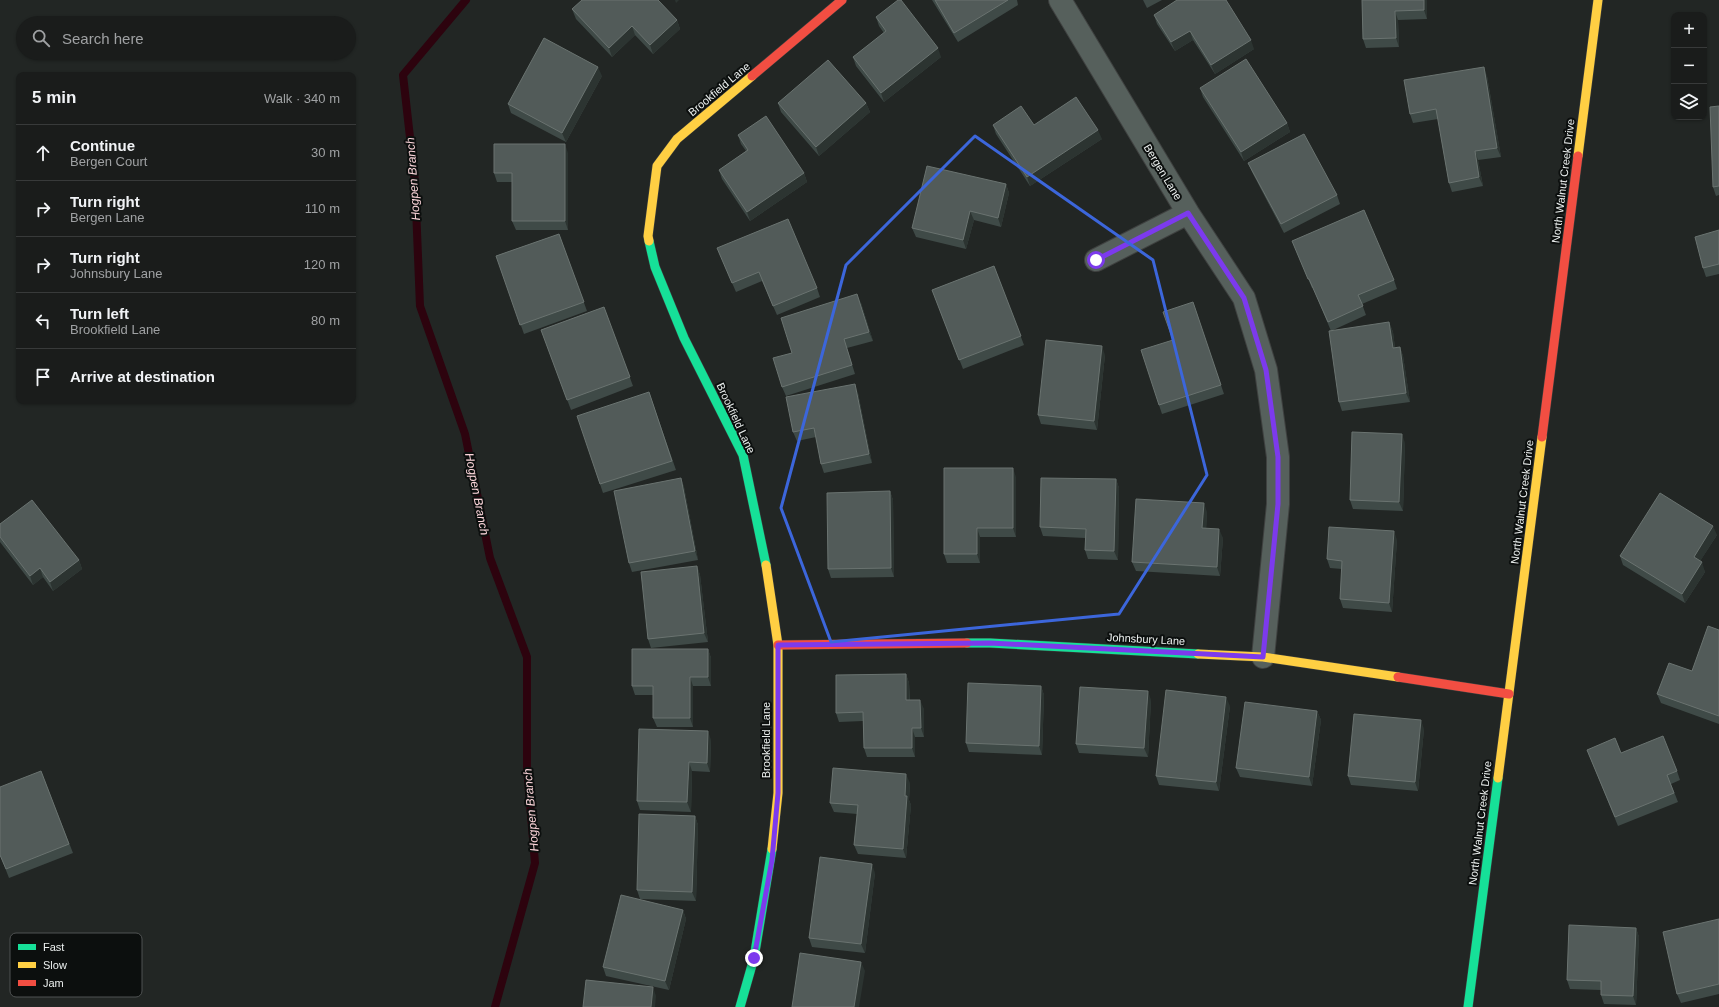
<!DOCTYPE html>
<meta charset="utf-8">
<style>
body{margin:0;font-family:Helvetica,sans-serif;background:#272928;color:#f1f3f6}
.controls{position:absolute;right:12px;top:12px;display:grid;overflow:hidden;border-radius:8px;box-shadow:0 1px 3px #0004}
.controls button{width:36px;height:36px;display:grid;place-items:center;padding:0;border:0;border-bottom:1px solid #383a3a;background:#1a1c1b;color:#f1f3f6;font:20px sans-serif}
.stop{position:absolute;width:12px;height:12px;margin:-9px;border:3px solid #7c3aed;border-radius:50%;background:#fff}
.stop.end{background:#7c3aed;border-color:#fff;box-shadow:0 1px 4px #0008}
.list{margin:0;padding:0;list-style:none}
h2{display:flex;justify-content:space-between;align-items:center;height:52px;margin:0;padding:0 16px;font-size:17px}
h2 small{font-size:13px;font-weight:400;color:#9fa1a3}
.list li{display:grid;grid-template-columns:26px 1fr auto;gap:12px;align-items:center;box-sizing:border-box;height:56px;padding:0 16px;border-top:1px solid #383a3a}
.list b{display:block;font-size:15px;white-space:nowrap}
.list p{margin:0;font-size:13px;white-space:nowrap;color:#9fa1a3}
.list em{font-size:13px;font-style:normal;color:#9fa1a3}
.icon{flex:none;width:22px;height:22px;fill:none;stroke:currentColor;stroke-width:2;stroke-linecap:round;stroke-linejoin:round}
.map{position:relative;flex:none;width:1719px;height:1007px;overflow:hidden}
.search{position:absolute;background:#1a1c1b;box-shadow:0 1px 3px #0004;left:16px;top:16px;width:340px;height:44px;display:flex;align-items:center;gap:10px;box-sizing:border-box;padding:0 14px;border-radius:22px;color:#9fa1a3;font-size:15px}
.panel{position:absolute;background:#1a1c1b;box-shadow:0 1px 3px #0004;left:16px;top:72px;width:340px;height:332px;border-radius:8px}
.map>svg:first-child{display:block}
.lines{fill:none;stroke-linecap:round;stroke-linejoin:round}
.stream{stroke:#2d030e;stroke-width:8}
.street-casing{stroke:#3f4140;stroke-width:24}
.fast-casing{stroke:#3f4140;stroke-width:10}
.slow-casing{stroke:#3f4140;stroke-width:10}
.jam-casing{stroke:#3f4140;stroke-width:10}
.street{stroke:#56605c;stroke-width:22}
.fast{stroke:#16e098;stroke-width:9}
.slow{stroke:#ffcf43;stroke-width:9}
.jam{stroke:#f24e42;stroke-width:9}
.wall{fill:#3f4a47}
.shaded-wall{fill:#2c3431}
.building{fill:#525b59;stroke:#6a7370}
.route{stroke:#7c3aed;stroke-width:5}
.marked{fill:none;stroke:#3c66db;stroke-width:3;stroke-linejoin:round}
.labels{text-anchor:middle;stroke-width:4;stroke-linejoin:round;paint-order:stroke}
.street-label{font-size:11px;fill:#ecf0ef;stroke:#0c0f0e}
.water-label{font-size:12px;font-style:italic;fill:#fdd6db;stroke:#0c0f0e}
.key{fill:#0c0f0e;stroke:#4f5252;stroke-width:1}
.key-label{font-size:11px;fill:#ecf0ef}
</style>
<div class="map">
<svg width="1719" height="1007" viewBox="0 0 1719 1007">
<rect width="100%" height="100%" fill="#222624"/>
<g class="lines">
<path class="stream" d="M466,0L403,75L415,182L420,306L465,434L490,558L527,657V768L535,863L495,1007"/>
<defs>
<path id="street" d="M1060,0L1188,213L1244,298L1266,370L1278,457V504L1263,657
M1096,260L1188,213"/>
<path id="fast" d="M649,241L655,267L684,338L743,455L766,565
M967,643H990L1198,654
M740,1007L754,958L772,849
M1468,1007L1498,778"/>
<path id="slow" d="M1578,156L1598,0
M649,241L648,236L657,166L677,139L752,76
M766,565L778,645V793L772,849
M1198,654L1263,657L1398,677
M1498,778L1542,437"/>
<path id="jam" d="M752,76L842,0
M1542,437L1578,156
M778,645L967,643
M1398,677L1509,694"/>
</defs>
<use href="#street" class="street-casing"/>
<use href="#fast" class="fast-casing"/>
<use href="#slow" class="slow-casing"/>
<use href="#jam" class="jam-casing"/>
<use href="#street" class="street"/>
<use href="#fast" class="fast"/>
<use href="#slow" class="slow"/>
<use href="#jam" class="jam"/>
</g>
<path class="wall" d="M932,0H1017L1018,5L958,42Z
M1143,0H1162L1147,8Z
M1362,0H1427V19L1398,20L1399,47L1366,48L1363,39Z
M572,9L677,20L680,29L653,54L635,35L612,57L576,19Z
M1154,15L1254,49L1215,74L1193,40L1175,51L1157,24Z
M876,17L941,57L884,102L856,66L853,57L884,33L879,26Z
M602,76L566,142L511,113L508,104Z
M1487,76L1501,157L1478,160L1483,186L1452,192L1449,183L1438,119L1413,123L1410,114Z
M1200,88L1287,123L1290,132L1244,161L1203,97Z
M778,103H866L870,112L819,156L781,112Z
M1719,106V195L1716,196L1713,187Z
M993,125H1034L1102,139L1030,186L996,134Z
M738,135L804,173L807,182L750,221L722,179L719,170L746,151L741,144Z
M568,153V230H516L512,221V182H497L494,173Z
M1248,163L1337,195L1340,204L1284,233L1252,172Z
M1006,184L1009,193L1001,227L974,220L966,249L916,237L912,228Z
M1719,230V274L1706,277L1703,268Z
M559,234L587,311L524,334L496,256Z
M1292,241L1394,280L1397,289L1362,304L1366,315L1331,331L1313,288H1312Z
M717,248L817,288L820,297L777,315L762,281L736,292Z
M994,266L1024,345L963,369L932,290Z
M861,303L873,341L847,348L855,374L786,396L782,387Z
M604,307L633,386L571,410L541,330Z
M1196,311L1224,394L1162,414L1159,405L1173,340Z
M1389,322L1393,332L1395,348L1400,347L1403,356L1410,402L1342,411L1339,402Z
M1105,355L1097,430L1041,424L1038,415Z
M649,392L676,470L603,493L600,484Z
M858,393L872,463L824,473L821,464L816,437L797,441L793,432Z
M1405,443L1403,511L1353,509L1350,500Z
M1016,477V537H980V563H947L944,554Z
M681,478L684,487L698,560L632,572L629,563Z
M1116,479L1119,488L1118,560L1088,559L1085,550V538L1043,536L1040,527Z
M890,491L893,500L894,577L831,578L828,569Z
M1207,512L1206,528L1223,538L1220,576L1136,571L1132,562Z
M0,524L79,560L82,569L53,591L43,577L33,585L0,542Z
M1717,535L1700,561L1705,572L1685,603L1623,565L1620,556Z
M1397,540L1392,612L1343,608L1340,599L1342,569L1330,568L1327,559Z
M697,566L700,575L708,642L651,648L648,639Z
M1719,630V724L1661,703L1657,694L1692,671Z
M708,649L711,658V686H693V727H657L653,718V695H635L632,686Z
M906,674L909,683L910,700L924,709V737H915V757H867L864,748L863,721L839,722L836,713Z
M1041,686L1044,695L1042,755L969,752L966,743Z
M1151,700L1148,757L1079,753L1076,744Z
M1230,706L1219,791L1159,785L1156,776Z
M1317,711L1321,720L1312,786L1240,777L1236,768Z
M1424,729L1418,791L1351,785L1348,776Z
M711,740L710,772L692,771L691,812L640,810L637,801Z
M1587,750L1621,753L1677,771L1680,780L1671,784L1678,802L1618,826Z
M41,771L73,853L9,878L0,855Z
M910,783L909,800L911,805L906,858L858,854L854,845L857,814L834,812L830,803Z
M695,816L698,825L696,901L640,899L637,890Z
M875,873L865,953L812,947L809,938Z
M683,910L686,919L669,990L606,976L603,967Z
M1719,919V994L1681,1003L1677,994Z
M1636,928L1639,937L1636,1005L1604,1004L1601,995V990L1570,989L1567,980Z"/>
<path class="shaded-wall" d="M675,0H679L676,3Z
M1424,0H1427V19L1424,10Z
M1395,11L1398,20L1399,47L1396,38Z
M677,20L680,29L653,54L650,45Z
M632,26L635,35L612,57L609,48Z
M1190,31L1193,40L1175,51L1171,42Z
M1251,40L1254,49L1215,74L1211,65Z
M938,48L941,57L884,102L881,93Z
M598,67L602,76L566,142L562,133Z
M1484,67L1487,76L1501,157L1497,148Z
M866,103L870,112L819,156L816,147Z
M1287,123L1290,132L1244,161L1241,152Z
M1098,130L1102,139L1030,186L1027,177Z
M565,144L568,153V230L565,221Z
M1475,151L1478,160L1483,186L1479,177Z
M804,173L807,182L750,221L747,212Z
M1006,184L1009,193L1001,227L998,218Z
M970,211L974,220L966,249L963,240Z
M857,294L861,303L873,341L869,332Z
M1389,322L1393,332L1396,357L1393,348Z
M1102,346L1105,355L1097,430L1094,421Z
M1400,347L1403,356L1410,402L1406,393Z
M855,384L858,393L872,463L869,454Z
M1402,434L1405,443L1403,511L1399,502Z
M1013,468L1016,477V537L1013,528Z
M681,478L684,487L698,560L695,551Z
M1116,479L1119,488L1118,560L1114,551Z
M890,491L893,500L894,577L891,568Z
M1204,503L1207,512L1206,537L1202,528Z
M1713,526L1717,535L1697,566L1694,557Z
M977,528L980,537V563L977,554Z
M1219,529L1223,538L1220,576L1217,567Z
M1394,531L1397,540L1392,612L1389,603Z
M79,560L82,569L53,591L50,582Z
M1702,562L1705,572L1685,603L1682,594Z
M697,566L700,575L708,642L704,633Z
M40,568L43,577L33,585L30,576Z
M708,649L711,658V686L708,677Z
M906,674L909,683L910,709L906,700Z
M690,677L693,686V727L690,718Z
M1041,686L1044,695L1042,755L1039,746Z
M1148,691L1151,700L1148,757L1144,748Z
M1226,697L1230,706L1219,791L1216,782Z
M920,700L924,709V737L921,728Z
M1317,711L1321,720L1312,786L1309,777Z
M1421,720L1424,729L1418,791L1415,782Z
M912,728L915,737V757L912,748Z
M708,731L711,740L710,772L707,763Z
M689,762L692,771L691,812L687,802Z
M906,774L910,783L909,800L911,805L906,858L903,849Z
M695,816L698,825L696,901L692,892Z
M872,864L875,873L865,953L861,944Z
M683,910L686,919L669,990L665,981Z
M1636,928L1639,937L1636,1005L1633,996Z
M861,962L865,971L859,1007H854Z
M653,987L656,996L655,1007H651Z"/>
<path class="building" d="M582,0H658L677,20L650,45L632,26L609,48L572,9Z
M898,0H901L938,48L881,93L853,57L886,31L876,17Z
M935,0H1008L954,33Z
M1177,0H1226L1251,40L1211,65L1190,31L1171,42L1154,15Z
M1362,0H1424V10L1395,11L1396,38L1363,39Z
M544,38L598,67L562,133L508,104Z
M1246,59L1287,123L1241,152L1200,88Z
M828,60L866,103L816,147L778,103Z
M1484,67L1497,148L1475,151L1479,177L1449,183L1436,109L1410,114L1404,80Z
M1076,97L1098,130L1027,177L993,125L1021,106L1034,125Z
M1719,106V186L1713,187L1710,107Z
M766,116L804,173L747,212L719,170L748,150L738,135Z
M1304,134L1337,195L1281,224L1248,163Z
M494,144H565V221H512V173H494Z
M927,166L1006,184L998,218L970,211L963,240L912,228Z
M1364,210L1394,280L1358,295L1363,306L1328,322L1309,279H1308L1292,241Z
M788,219L817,288L773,306L759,272L732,283L717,248Z
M1719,230V264L1703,268L1695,237Z
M559,234L584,302L520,325L496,256Z
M994,266L1021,336L959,360L932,290Z
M857,294L869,332L844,339L852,365L782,387L773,358L792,353L781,318Z
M1193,302L1221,385L1159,405L1141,350L1173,340L1163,312Z
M604,307L630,377L567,400L541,330Z
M1389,322L1393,348L1400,347L1406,393L1339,402L1329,331Z
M1046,340L1102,346L1094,421L1038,415Z
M855,384L869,454L821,464L814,428L793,432L786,397Z
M649,392L672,461L600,484L577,416Z
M1352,432L1402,434L1399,502L1350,500Z
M944,468H1013V528H977V554H944Z
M681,478L695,551L629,563L614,491Z
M1041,478L1116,479L1114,551L1085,550L1086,529L1040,527Z
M890,491L891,568L828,569L827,493Z
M1660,493L1713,526L1694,557L1702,562L1682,594L1620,556Z
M1136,499L1204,503L1202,528L1219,529L1217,567L1132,562Z
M32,500L79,560L50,582L40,568L30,576L0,537V524Z
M1329,527L1394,531L1389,603L1340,599L1342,561L1327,559Z
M697,566L704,633L648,639L641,572Z
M1708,626L1719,630V716L1657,694L1669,663L1692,671Z
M632,649H708V677H690V718H653V686H632Z
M906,674V700H920L921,728H912V748H864L863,712L836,713V675Z
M968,683L1041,686L1039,746L966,743Z
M1080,687L1148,691L1144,748L1076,744Z
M1166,690L1226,697L1216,782L1156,776Z
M1245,702L1317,711L1309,777L1236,768Z
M1354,714L1421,720L1415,782L1348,776Z
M639,729L708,731L707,763L689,762L687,802L637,801Z
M1663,736L1677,771L1667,775L1674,793L1615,817L1587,750L1615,738L1621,753Z
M833,768L906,774L905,796H907L903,849L854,845L858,805L830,803Z
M41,771L69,844L6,869L0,855V787Z
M639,814L695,816L692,892L637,890Z
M820,857L872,864L861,944L809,938Z
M621,895L683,910L665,981L603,967Z
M1719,919V984L1677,994L1663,932Z
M1569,925L1636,928L1633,996L1601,995V981L1567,980Z
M800,953L861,962L854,1007H792Z
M586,980L653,987L651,1007H583Z"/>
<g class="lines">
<path class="route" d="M754,958L772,860L778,793V645L990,643L1263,657L1278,504V457L1266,370L1244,298L1188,213L1096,260"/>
</g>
<path class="marked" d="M975,136L1153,260L1207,475L1119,614L831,642L781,508L846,265Z"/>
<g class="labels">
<g class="street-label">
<text transform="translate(719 89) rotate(-40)" y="4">Brookfield Lane</text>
<text transform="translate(1163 172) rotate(59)" y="4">Bergen Lane</text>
<text transform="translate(1563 181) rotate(-83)" y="4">North Walnut Creek Drive</text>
<text transform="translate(736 418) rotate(65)" y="4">Brookfield Lane</text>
<text transform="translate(1522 502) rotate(-83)" y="4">North Walnut Creek Drive</text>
<text transform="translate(1146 639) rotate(3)" y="4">Johnsbury Lane</text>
<text transform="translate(766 740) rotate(-90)" y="4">Brookfield Lane</text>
<text transform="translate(1480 823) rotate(-83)" y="4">North Walnut Creek Drive</text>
</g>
<g class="water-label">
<text transform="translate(413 179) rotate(-94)" y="4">Hogpen Branch</text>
<text transform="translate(477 494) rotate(79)" y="4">Hogpen Branch</text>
<text transform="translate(531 810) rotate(-95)" y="4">Hogpen Branch</text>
</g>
</g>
<rect x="10" y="933" width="132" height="64" rx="6" class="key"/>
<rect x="18" y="944" width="18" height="6" fill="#16e098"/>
<rect x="18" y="962" width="18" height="6" fill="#ffcf43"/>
<rect x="18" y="980" width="18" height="6" fill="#f24e42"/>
<g class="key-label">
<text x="43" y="951">Fast</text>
<text x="43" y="969">Slow</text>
<text x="43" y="987">Jam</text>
</g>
</svg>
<div class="controls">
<button>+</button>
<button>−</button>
<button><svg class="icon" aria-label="layers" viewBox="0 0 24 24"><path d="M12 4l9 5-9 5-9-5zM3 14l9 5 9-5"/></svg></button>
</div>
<div class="stop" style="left:1096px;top:260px"></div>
<div class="stop end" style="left:754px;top:958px"></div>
<div class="search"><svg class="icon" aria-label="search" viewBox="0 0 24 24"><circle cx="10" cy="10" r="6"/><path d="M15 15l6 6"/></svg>Search here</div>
<section class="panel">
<h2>5 min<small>Walk · 340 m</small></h2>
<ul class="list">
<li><svg class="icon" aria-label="ahead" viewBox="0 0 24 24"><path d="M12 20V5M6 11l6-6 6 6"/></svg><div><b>Continue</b><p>Bergen Court</p></div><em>30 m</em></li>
<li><svg class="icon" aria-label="right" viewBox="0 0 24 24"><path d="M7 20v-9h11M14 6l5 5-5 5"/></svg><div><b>Turn right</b><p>Bergen Lane</p></div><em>110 m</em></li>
<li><svg class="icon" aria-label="right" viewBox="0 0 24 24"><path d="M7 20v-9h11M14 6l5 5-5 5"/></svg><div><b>Turn right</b><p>Johnsbury Lane</p></div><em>120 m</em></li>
<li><svg class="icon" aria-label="left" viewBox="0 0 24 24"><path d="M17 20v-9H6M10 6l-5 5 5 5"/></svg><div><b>Turn left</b><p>Brookfield Lane</p></div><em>80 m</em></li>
<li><svg class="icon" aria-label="arrive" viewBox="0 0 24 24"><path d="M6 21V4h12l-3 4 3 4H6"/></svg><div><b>Arrive at destination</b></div></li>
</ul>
</section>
</div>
